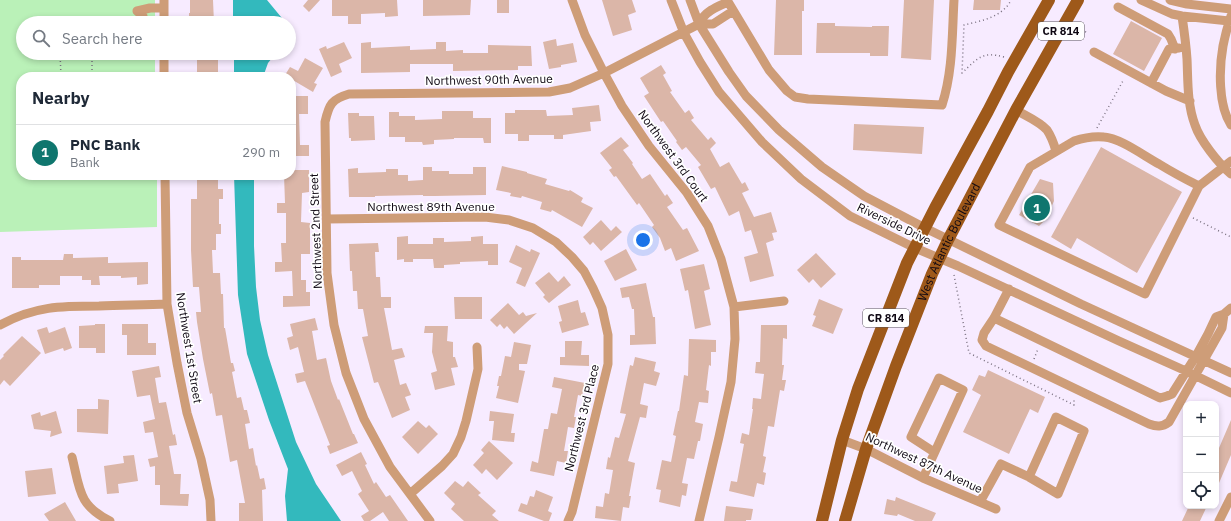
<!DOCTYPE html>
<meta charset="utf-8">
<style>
body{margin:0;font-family:"IBM Plex Sans",sans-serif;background:#f6f6f7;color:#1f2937}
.controls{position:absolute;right:12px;bottom:12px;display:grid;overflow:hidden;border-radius:8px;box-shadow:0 2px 6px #0003}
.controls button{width:36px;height:36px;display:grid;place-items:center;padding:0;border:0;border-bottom:1px solid #e0e1e3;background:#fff;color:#1f2937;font:20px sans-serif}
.you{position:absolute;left:643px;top:240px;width:14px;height:14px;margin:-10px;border:3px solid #fff;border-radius:50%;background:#1a73e8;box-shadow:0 0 0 6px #1a73e833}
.badge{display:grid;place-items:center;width:26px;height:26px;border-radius:50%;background:#0f766e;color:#fff;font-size:13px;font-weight:700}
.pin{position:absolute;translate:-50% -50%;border:2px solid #fff;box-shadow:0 1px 4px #0006}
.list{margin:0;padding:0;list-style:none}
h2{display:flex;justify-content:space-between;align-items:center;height:52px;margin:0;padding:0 16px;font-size:17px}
h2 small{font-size:13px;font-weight:400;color:#747a83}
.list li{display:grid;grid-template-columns:26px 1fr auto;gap:12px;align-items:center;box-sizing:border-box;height:56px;padding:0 16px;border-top:1px solid #e0e1e3}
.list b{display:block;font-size:15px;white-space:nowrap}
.list p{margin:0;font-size:13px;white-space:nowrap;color:#747a83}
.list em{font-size:13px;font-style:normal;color:#747a83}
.icon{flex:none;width:22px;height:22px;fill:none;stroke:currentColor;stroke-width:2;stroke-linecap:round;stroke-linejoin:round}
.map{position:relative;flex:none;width:1231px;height:521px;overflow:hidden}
.search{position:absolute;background:#fff;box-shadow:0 2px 6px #0003;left:16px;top:16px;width:280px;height:44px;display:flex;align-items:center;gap:10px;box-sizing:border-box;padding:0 14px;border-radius:22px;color:#747a83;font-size:15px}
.panel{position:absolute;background:#fff;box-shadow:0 2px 6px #0003;left:16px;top:72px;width:280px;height:108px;border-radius:16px}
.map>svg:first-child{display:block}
.green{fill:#baf1b8}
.water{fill:#33b9bd}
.building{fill:#dbb6a8}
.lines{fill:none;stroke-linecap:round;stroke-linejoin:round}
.path{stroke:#7b7281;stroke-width:1.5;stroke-dasharray:1 3;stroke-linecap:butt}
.minor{stroke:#ce9d78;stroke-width:9}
.major{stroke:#9e591a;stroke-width:12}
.labels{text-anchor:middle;stroke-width:3.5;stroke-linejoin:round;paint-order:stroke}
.shield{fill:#fff;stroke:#57525a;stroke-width:1}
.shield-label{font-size:11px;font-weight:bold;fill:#0f0813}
.street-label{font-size:12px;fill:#0f0813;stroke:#fff}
</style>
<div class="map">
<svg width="1231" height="521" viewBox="0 0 1231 521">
<rect width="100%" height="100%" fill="#f7ebff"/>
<path class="green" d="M0,0H155V23H23V53H155V77H21V175H157V227L0,232Z"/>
<path class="water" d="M233,0H267L286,23H233Z
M234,53H276L268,63L263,77H234Z
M234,175H254V246L256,287L260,320L268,355L296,442L316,484L341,521H287L285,496L288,469L269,420L247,354L238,295Z"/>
<path class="building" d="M190,0H213L214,23H189V13H190Z
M308,0H320L309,12L303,6Z
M332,0H397L398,16L385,17V13L361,14V24H348V16H332Z
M423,0H471L470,15L423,16Z
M497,0H509V13H497Z
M602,0H632L636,12L628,15L632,30L613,36Z
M776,0H804V11H802V55H774Z
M904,0H934L931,60L901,58Z
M974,0H1001L1000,10H973Z
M1131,21L1162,38L1144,71L1113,54Z
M817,23H835V26L872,27V26H889L888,56H870V53H816Z
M556,39L557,46L573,43L577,62L561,65V67L549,69L543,42Z
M344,42L352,58L339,64L342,72L331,77L319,49L326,46L327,49Z
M371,42V48L410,46V50L436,49V42H446V51L463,50V53H488V45L531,46L532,66H518V70L453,71V64H410V72L361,73V43Z
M197,53H212V59H218V74H197Z
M305,58L323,68L314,83L317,84L313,92L291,79V77L285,75L290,67L298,71Z
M661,65L666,73L663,75L672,91L670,92L685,113L689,110L694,118L691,120L708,140L711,137L716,143L710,149L720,167L729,162L742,184L745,182L749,190L742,193L754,217L771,212L777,232L772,233L774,240L766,243L774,276L750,282L744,257L758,253L751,230L745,232L739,211L729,216L715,187L711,189L698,167L701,165L686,147L682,150L676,142L677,141L663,121L661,122L644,96L649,93L640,78Z
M291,96H308V114H299L300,145H309V156H291Z
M599,105L601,121L590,122L591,131L563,135V139H554V135H529V141H518V134H505V113H515V110H546L547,116L573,115L572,108Z
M442,111H473V118H491V143H484L483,138H454V139L434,140V144L423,145L422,142H405V137H389V112H399V116H415V120L442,119Z
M348,113H359V116H374L375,140L351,141V138H349Z
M854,124L924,127L922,154L853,150Z
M621,137L629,146L623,150L633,163L632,164L642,179L650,174L665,196L667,194L673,203L667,207L683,230L687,228L699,251L676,261L671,248L665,251L660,238L652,227L654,225L639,203L637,205L616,176L614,177L609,170L612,168L600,153Z
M1101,147L1182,192L1137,273L1077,238L1071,249L1051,237Z
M502,166L527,172V173L547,179L545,184L569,191L570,190L583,198L581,202L593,208L582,227L552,210L551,212L540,209L542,202L522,196L521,198L510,196L511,193L496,190Z
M423,167H432V171H449V174H473V167H486V195L435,196H423V195L375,196V197H349L348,169L358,168V173L386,172V169H398V175H408V181L423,180Z
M291,170H309V192L302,193L301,222L310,223V254H301V280H306V292H310V306L283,307V296H293L292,271L275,272V262H282L281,243H286V213H277V203H285L284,175H291Z
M197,175H218V189H223V199H219V224H221V234H216V250H212L213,273H220L221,294H223L224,328H225L231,363H233L235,371L232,372L237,398L241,397L244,410H247L250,423L245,424L249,449L253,448L256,466L257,465L260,479L264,478L266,489L262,490L263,521H239V503H245L237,460L230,462L222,415L216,416L212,393L210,394L203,359L197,322L196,312H201L199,287H193L191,250V199H197Z
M1040,179L1053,183L1054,201L1046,219L1039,226L1019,215Z
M601,220L611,231L616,226L622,232L601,251L593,242L590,245L583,237Z
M408,236V244H433V238H444V242L471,241V237L483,236V244H498V265H488V261L460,262V264L444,265V268H434L433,259H413V262H404V259L397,260V237Z
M378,243L379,252H375L376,277H380L381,297H391V308H384L392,350L402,348L405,357L394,360L400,385L406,383L411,395L405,397L410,410L392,418L378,382L374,383L362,337L368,336L363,309H358L357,291H353L352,271H350L349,244Z
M516,245L530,252L531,249L540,253L525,287L516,283L522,268L509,262Z
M626,249L637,270L615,281L604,261Z
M816,253L836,274L821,288L813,279L809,283L797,270Z
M64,254H73V258L108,257V263L148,262V284L137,285V277L121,278V276H99L100,285H91V280H82V276H60V285H39V288H12V257H21V260H63Z
M704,264L710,289L704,291L711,325L695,329L688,290L685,291L680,269Z
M549,272L558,282L564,276L571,285L549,303L543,297L545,295L535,283Z
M646,283L653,317H655L656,344L630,345V335H635L634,309H632L629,297L622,298L620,288Z
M454,297H482V319H455Z
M819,299L843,309L833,334L812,326L816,316L813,315Z
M578,300L581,313L585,312L589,325L562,333L559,322L562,321L558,306Z
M508,303L519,315L523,312L526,316L537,313L514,334L507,326L504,329L500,324L497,327L490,320Z
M315,318L318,330L312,331L317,360L326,358L331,381L338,400L339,399L353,434H354L358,443L330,454L327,446L330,445L305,381L297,383L295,374L304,372L298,347L290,350L287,338L293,336L290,324Z
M95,324H105V353H96V348H79V326L95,325Z
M122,324H148V343H156V355H127V335H122Z
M761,325H787V339L783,338L782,365H784L782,380H786L784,391L780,390L774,427L768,426L763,456L766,457L763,472L766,473L764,485L757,483L754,497L729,491L731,481L737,482L744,444L740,443L742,433L749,435L753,409H752L753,398L761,399L764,374L755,373L756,362H760Z
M425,326H448L447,341L453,342V357H455L458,367L451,368L455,385L435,390L431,373L437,371L432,352L433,333H424Z
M47,327L49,333L65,327L72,348L64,351L63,348L45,354L37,330Z
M22,336L41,353L10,386L4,380L0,385V360L4,356L3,355Z
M689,339L716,340V352H711V366L709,365L706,390L709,391L708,403L699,402L695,422L703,424L700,441H698L694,459L687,458L682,483L688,484L686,496L682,495L680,507L659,502L661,490L656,489L662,460L671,462L676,436L673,435L678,411H679L684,375L688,376Z
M565,341H582L581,355H589V366L560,365V357H565Z
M514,342L531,345L527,364H519V370L525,371L518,403L496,398L499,386H497L499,376H501L505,356L511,357Z
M635,357L656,362L654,371L660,373L656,386L644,383L640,404L648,406L646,418L640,417L628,461L635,463L629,496H631L629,508L623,507L621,521L595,518L596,506L603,507L605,493L609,494L613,470L606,469L608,457L610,458L615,437L619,438L626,414L620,413L630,365L633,366Z
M159,366L161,377L155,378L159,403L166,402L173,435L175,434L177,445L169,446L174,474H181L180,494H189L188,506L160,505V485H155V466L150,467L148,459L158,457L153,432L145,433L143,422L155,419L150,395L137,397L132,371Z
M988,370L1045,397L1038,413L1030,409L1009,454L963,432L981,395L972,390L979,375L985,377Z
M554,377L585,383L582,396L578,395L574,417H576L574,428L568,427L564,451H568L566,463L557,461L554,476L530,471L532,461L538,463L544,429H548L551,413L557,414L562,389L552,387Z
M98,399L109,400L108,434L77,432V409H98Z
M56,411L62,433L50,437L51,431L34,429L31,415L40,412L41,416Z
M490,411L514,414L511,433H515L514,442L492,440L494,421H489Z
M1231,420V455L1216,490V455Z
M418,421L426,428L429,425L438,434L418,454L402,437Z
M489,441L513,463L497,480L486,469L482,474L473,465L484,453L481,450Z
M361,452L367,464L365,465L374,484L376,482L386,497L390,495L408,521H389L383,512L370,521H364L361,516L369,511L358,494L362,491L352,471L342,476L336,465Z
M134,455L138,481L118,484L119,493L107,494L104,466L124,463L123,456Z
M52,468L56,494L28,497L25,471Z
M455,481L463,487L468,481L481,493L478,495L496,511L492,515L499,521H464L451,509L455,504L444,493Z
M536,490L553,497L548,511L552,513L549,521H544L518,511L521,503L527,505L530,496L534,497Z
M896,497L936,513L932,521H915L898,514L897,516L884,514L887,499L895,501Z
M65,502L76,521H49L44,514Z
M726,506L753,509L751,520H746V521H724Z
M1189,506H1207L1200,521H1182Z"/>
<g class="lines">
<path class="path" d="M122,23L130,18
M1078,28L1088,33
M60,53L61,76H92V53
M1004,57C982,51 978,58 962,73L964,25C981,21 1003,17 1011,0
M1097,128L1124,79
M1193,218L1231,237
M954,275L969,353L1074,405V399
M1034,359L1038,349"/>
<path class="minor" d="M164,0V23
M572,0L585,35L604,73L622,106L649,146L687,193L708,226L721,259L734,307L735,339L731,382L719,437L699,521
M671,0L684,33L700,62L719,92L762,142L801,179L850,216L915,248L958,266L1119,341L1186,371L1231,393
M690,0L699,24L729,72L746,96L779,130L822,167L864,196L925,228L1081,304L1231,373
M727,0L769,70L787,91L795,97L808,99L942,105C953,71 952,35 954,0
M1141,0L1172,14L1182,16L1229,21
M1170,0L1187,4L1231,9
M1118,7L1168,34L1171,39L1175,49
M143,16L137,11L150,8H164
M1182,16C1184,30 1186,44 1187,59C1188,80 1187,104 1195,125C1200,140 1218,163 1231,174
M1231,16C1228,25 1225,36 1223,46C1219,68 1218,105 1231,125
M699,24C704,12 716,7 728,2
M1094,52L1166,91L1190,101
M164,53V77
M1151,83L1169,49L1179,48
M1016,110C1026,116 1039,121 1047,130C1051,136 1054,144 1056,151
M165,175L167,304L177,363L187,413L201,459L210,500L211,521
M1199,186L1145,294L999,225L1030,167L1074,141C1083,138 1094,136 1104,137C1120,138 1144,156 1159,164C1172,172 1185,179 1199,186L1231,161
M327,219L485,217L509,220L533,228L556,242L572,257L584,271L593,288L602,308L608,335V364L572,512L568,521
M1009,289L994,318L984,333L982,340L986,346L1149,424C1157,427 1162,427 1169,422L1222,328L1224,314
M734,307L784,301
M994,318L1160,398L1167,396L1172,394L1196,356L1208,334L1216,317L1224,314L1231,308
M0,325C35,306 61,306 99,306C122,305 145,305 167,304
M842,440L866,449L923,478L996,509
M72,457C80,489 78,505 110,521
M923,478L963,390L939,378L911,437L934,452
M410,494L442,466L453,454L461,437L466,421L478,369L477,347
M980,502L1001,464L1029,477L1058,494L1084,431L1056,417L1029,477
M430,521L390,467L364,419L346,373L334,325L327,273L325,122C329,104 332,99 349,94L549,92L570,88L604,73L699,24H713L733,11
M1219,521L1231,497"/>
<g class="major">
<path d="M822,521L842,440L858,389L907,263L935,208L988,111L1008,72L1049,0"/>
<path id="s1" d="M845,521L866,449L896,366L932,274L948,240L1016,110L1078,0"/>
</g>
</g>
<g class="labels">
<g class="shield">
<rect x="1038" y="22" width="46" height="18" rx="3"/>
<rect x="863" y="309" width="46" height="18" rx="3"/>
</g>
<g class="shield-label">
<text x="1061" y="35">CR 814</text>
<text x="886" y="322">CR 814</text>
</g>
<g class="street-label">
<text transform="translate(489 80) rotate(-1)" y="4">Northwest 90th Avenue</text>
<text transform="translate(673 156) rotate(54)" y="4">Northwest 3rd Court</text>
<text x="431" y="211">Northwest 89th Avenue</text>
<text transform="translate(894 224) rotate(26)" y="4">Riverside Drive</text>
<text transform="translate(316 231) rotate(-92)" y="4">Northwest 2nd Street</text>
<text dy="4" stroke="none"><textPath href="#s1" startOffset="298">West Atlantic Boulevard</textPath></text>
<text transform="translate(189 348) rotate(81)" y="4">Northwest 1st Street</text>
<text transform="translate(582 418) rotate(-76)" y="4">Northwest 3rd Place</text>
<text transform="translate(924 463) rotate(25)" y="4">Northwest 87th Avenue</text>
</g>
</g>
</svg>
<div class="controls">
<button>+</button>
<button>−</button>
<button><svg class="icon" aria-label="locate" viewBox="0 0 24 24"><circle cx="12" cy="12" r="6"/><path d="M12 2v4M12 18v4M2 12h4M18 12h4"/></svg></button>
</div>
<div class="you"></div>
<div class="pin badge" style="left:1037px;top:208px">1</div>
<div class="search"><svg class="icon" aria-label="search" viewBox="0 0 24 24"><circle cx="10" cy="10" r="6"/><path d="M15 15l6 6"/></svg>Search here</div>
<section class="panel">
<h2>Nearby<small></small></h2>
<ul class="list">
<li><span class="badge">1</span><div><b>PNC Bank</b><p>Bank</p></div><em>290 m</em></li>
</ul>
</section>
</div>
